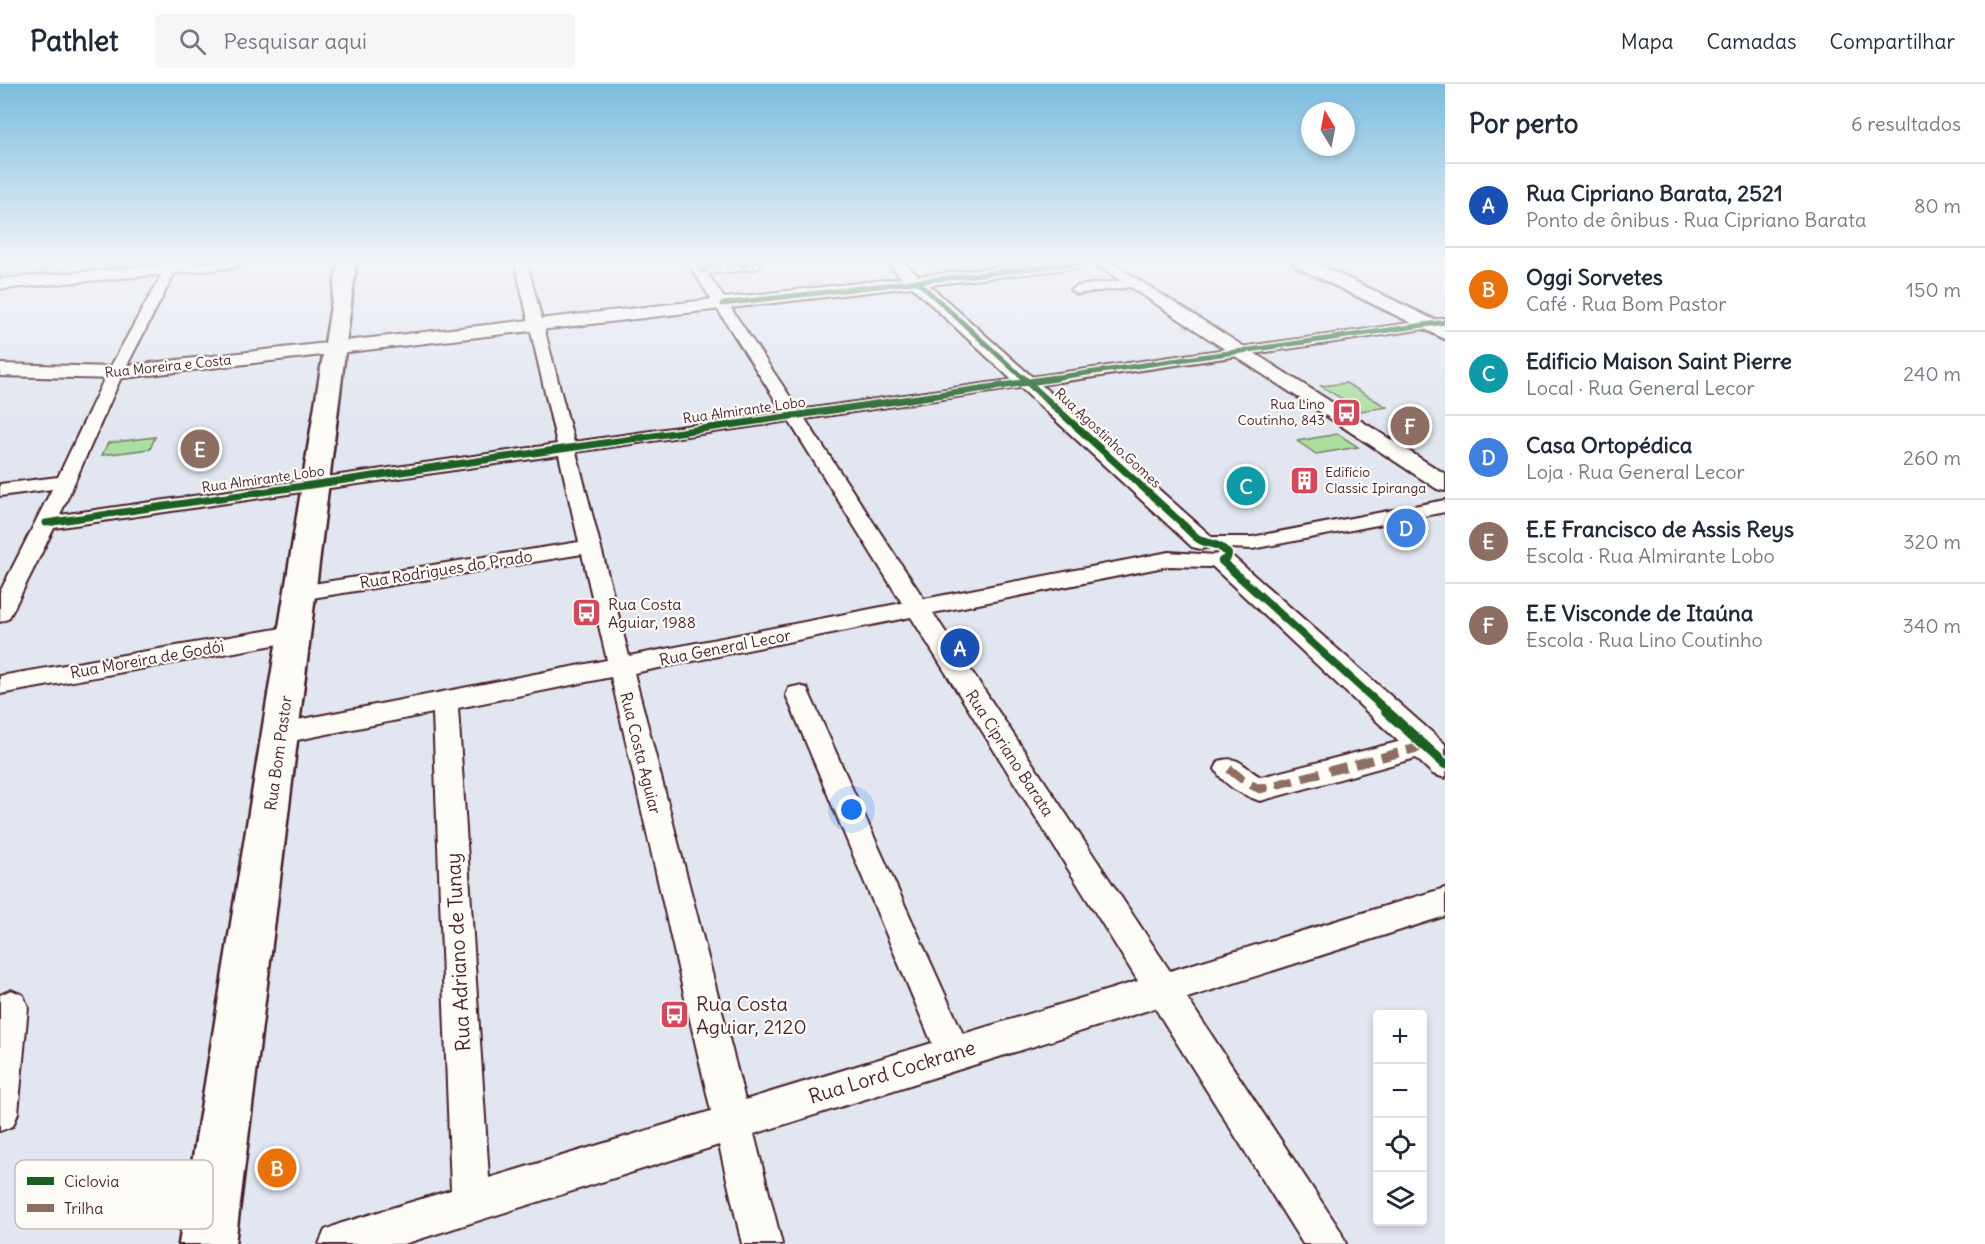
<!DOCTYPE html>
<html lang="pt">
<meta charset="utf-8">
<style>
body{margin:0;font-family:Delius,sans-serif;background:#f6f6f7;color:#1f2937}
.controls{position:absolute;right:18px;bottom:18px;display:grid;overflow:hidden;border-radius:6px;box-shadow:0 3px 9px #0003}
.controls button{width:54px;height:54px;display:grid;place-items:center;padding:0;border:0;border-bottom:2px solid #e0e1e3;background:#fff;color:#1f2937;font:30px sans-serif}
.compass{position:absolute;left:1301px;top:18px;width:54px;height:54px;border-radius:50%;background:#fff;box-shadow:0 3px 9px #0003;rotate:350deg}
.you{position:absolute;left:852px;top:726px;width:21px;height:21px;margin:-15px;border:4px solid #fff;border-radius:50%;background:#1a73e8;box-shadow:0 0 0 9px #1a73e833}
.badge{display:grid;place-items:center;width:39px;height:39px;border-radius:50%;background:#1a73e8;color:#fff;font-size:20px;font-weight:700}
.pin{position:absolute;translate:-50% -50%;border:3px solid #fff;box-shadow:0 2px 6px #0006}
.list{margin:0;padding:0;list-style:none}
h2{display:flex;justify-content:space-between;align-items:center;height:78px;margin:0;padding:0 24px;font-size:26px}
h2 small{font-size:20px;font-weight:400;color:#747a83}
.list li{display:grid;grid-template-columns:39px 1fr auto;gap:18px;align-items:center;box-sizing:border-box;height:84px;padding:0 24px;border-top:2px solid #e0e1e3}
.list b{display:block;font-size:22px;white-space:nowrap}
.list p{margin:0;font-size:20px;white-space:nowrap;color:#747a83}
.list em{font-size:20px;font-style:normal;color:#747a83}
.icon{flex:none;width:33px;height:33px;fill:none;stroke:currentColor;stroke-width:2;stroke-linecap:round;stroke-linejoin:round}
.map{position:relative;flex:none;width:1445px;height:1160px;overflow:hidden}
header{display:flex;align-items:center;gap:36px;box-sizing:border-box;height:84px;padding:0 30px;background:#fff;border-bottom:2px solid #e0e1e3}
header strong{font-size:28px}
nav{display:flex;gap:33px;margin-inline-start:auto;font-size:21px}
.search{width:420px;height:54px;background:#f6f6f7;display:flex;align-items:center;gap:15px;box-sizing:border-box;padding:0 21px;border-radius:6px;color:#747a83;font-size:22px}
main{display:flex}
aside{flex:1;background:#fff}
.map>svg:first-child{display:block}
.green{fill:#abdfa1;stroke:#7a7f66;stroke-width:1.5}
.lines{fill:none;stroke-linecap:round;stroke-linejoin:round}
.minor-casing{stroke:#4a1f2b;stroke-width:4}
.tertiary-casing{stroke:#4a1f2b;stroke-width:4}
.secondary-casing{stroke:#4a1f2b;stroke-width:5}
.minor{fill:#fdfcf7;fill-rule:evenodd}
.tertiary{fill:#fdfcf7;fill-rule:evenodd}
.secondary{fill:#fdfcf7;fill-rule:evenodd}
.quiet-far1{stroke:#8d6e63;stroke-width:4.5;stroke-dasharray:9 4.5;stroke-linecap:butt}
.quiet{stroke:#8d6e63;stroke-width:9;stroke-dasharray:18 9;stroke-linecap:butt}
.cycleway-far3-casing{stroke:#fdfcf7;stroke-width:8}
.cycleway-far2-casing{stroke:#fdfcf7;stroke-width:10}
.cycleway-far1-casing{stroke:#fdfcf7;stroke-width:12}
.cycleway-casing{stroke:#fdfcf7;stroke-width:14}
.cycleway-far3{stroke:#1b5e20;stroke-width:5}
.cycleway-far2{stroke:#1b5e20;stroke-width:7}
.cycleway-far1{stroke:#1b5e20;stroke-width:8}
.cycleway{stroke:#1b5e20;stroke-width:10}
.labels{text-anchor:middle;stroke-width:4.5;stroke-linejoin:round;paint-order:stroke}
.far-street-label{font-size:14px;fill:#4a1f2b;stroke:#fdfcf7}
.far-poi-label{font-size:14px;fill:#4a1f2b;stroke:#fdfcf7;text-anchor:end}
.street-label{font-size:16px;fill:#4a1f2b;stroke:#fdfcf7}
.poi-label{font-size:16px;fill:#4a1f2b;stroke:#fdfcf7;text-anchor:start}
.near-street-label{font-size:20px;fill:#4a1f2b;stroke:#fdfcf7}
.near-poi-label{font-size:20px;fill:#4a1f2b;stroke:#fdfcf7;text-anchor:start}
.key{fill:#fdfcf7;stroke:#c7baba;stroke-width:1.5}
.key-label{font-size:16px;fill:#4a1f2b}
</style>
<header>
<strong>Pathlet</strong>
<div class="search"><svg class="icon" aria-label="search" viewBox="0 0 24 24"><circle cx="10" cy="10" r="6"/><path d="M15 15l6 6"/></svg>Pesquisar aqui</div>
<nav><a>Mapa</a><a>Camadas</a><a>Compartilhar</a></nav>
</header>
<main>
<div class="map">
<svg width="1445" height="1160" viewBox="0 0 1445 1160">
<rect width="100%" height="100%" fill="#e1e6f0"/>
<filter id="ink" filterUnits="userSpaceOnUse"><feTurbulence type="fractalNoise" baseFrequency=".0167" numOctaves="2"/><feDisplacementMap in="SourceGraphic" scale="12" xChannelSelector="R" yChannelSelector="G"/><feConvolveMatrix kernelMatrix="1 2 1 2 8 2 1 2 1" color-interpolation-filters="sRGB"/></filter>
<g filter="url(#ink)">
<path class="green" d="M0,179H69L61,189L0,194Z
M1346,299L1387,323L1361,327L1321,302Z
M1338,350L1358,363L1316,370L1297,357Z
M155,353L150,365L102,371L108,359Z"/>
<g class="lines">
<defs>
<path id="minor" d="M168,179H180L123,289L60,431L557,360L515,179H527L574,358L783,328L688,179H700L703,183L760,179L759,184L755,185L708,190L799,326L1445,234V242L805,335L924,515L1169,468L1216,471L1220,476L1216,481L1209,483L1169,482L933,529L1170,887L1445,804V832L1187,914L1340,1146L1346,1160H1303L1155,924L754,1050L782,1160H742L719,1061L404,1160H319L325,1146L339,1140L451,1106L433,629L282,659L273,656L269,649L273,642L282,639L607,576L582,470L300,516L292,514L289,509L292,504L300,502L579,458L559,371L54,444L11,530L8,535L0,538V508L52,405L0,412V400L58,393L107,289ZM789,337L902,519L629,572L576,368ZM911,533L1138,897L963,950L810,611L807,604L798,602L789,604L786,611L932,959L745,1016L634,589ZM611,593L711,1027L489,1094L458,624Z
M1133,195L1140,199L1138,202L1077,210L1070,206L1077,202Z
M1445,416V428L1252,465L1206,463L1203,458L1206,453H1252Z
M294,542L302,544L306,550L302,556L0,610V592Z
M1425,651L1434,655L1438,662L1434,669L1260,717C1243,711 1224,702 1215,685L1219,677C1240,670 1245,685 1261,693Z
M11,906L23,911L28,923L18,1029L13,1042L0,1047V911Z"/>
<path id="tertiary" d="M184,179H241L233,184L0,205V195Z
M887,179H904L919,192L1039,179H1085L1083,182L1077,184L929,201L1210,451L1214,457L1210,463L1201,465L1192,463L912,203L115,295L0,292V280L115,283L902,194Z
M1094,179H1112L1445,390V407L1437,405Z
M1222,469L1231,471L1445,660V694L1433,690L1213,483L1209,477L1213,471Z"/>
<path id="secondary" d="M338,179H356L235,1160H179Z
M1294,179H1316L1445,241V255L1297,183Z"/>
</defs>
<use href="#minor" class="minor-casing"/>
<use href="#tertiary" class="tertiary-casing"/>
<use href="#secondary" class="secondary-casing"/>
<use href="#minor" class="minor"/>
<use href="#tertiary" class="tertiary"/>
<use href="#secondary" class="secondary"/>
<path class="quiet-far1" d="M699,187L755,181"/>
<path class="quiet" d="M1229,685L1247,699L1260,705L1425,662"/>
<defs>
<path id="cycleway-far3" d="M918,198L1024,295
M722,220L1077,179
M1045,295L1445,238"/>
<path id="cycleway-far2" d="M1023,294L1185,442
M46,439L1056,294"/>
<path id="cycleway-far1" d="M1183,441C1189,446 1196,455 1202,457C1213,461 1220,460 1228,470L1227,474L1222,477L1388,628"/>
<path id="cycleway" d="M1386,627L1445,680"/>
</defs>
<use href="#cycleway-far3" class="cycleway-far3-casing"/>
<use href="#cycleway-far2" class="cycleway-far2-casing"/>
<use href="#cycleway-far1" class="cycleway-far1-casing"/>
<use href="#cycleway" class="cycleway-casing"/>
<use href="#cycleway-far3" class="cycleway-far3"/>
<use href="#cycleway-far2" class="cycleway-far2"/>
<use href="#cycleway-far1" class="cycleway-far1"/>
<use href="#cycleway" class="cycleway"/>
</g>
</g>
<linearGradient id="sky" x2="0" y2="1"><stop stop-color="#7bbdde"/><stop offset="0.52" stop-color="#f2f4f8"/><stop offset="1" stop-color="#f2f4f8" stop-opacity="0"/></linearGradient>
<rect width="1445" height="341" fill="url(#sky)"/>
<defs>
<symbol id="bus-square" viewBox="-11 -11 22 22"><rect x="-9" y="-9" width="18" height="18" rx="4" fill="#d1495b" stroke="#fdfcf7"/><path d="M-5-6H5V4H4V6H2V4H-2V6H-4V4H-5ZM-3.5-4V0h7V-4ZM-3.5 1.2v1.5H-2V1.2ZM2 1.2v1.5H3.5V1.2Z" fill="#fff"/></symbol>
<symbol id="building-square" viewBox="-11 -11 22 22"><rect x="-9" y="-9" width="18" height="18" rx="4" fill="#d1495b" stroke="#fdfcf7"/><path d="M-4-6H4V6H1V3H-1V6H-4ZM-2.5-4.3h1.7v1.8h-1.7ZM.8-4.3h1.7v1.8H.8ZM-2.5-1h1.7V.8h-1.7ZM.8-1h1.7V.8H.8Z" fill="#fff"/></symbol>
</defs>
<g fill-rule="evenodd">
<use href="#bus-square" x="1330" y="312" width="33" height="33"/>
<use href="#building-square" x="1288" y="380" width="33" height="33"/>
<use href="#bus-square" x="570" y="512" width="33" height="33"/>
<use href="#bus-square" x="658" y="914" width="33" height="33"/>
</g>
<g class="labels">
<g class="far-street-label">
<text transform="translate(168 282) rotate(-6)" y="5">Rua Moreira e Costa</text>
<text transform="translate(744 326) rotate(-8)" y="5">Rua Almirante Lobo</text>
<text transform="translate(1108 354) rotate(43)" y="5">Rua Agostinho Gomes</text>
<text transform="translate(263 395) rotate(-8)" y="5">Rua Almirante Lobo</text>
</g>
<g class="far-poi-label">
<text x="1325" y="325">Rua Lino<tspan x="1325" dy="16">Coutinho, 843</tspan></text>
<text x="1325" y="393" text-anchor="start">Edifício<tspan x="1325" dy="16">Classic Ipiranga</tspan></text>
</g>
<g class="street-label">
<text transform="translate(446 485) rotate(-9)" y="6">Rua Rodrigues do Prado</text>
<text transform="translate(725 563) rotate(-11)" y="6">Rua General Lecor</text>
<text transform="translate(147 575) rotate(-10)" y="6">Rua Moreira de Godói</text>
<text transform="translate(278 669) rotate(-82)" y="6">Rua Bom Pastor</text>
<text transform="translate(641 669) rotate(76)" y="6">Rua Costa Aguiar</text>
<text transform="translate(1010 669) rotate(57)" y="6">Rua Cipriano Barata</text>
</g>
<g class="poi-label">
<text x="608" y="526">Rua Costa<tspan x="608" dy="18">Aguiar, 1988</tspan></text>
</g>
<g class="near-street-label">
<text transform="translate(458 868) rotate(-93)" y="7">Rua Adriano de Tunay</text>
<text transform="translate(892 988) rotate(-17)" y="7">Rua Lord Cockrane</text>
</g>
<g class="near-poi-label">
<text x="696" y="927">Rua Costa<tspan x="696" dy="23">Aguiar, 2120</tspan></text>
</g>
</g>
<rect x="15" y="1076" width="198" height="69" rx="9" class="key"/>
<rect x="27" y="1093" width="27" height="8" fill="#1b5e20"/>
<rect x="27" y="1120" width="27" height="8" fill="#8d6e63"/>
<g class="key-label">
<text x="64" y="1103">Ciclovia</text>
<text x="64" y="1130">Trilha</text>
</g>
</svg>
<div class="controls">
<button>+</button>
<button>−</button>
<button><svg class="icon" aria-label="locate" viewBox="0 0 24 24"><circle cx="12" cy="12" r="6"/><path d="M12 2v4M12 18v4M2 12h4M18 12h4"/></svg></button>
<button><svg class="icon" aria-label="layers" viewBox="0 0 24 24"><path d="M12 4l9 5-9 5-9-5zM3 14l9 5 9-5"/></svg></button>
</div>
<svg class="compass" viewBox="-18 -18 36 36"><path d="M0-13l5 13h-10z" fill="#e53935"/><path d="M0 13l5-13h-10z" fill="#747a83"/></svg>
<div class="you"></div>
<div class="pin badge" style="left:960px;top:564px;background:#1a4fb4">A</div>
<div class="pin badge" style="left:277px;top:1084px;background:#e8710a">B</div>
<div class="pin badge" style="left:1246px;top:402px;background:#0f9aa8">C</div>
<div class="pin badge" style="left:1406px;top:444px;background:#3f7fe0">D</div>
<div class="pin badge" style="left:200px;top:365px;background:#8d6e63">E</div>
<div class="pin badge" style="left:1410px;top:342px;background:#8d6e63">F</div>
</div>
<aside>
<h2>Por perto<small>6 resultados</small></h2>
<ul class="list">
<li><span class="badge" style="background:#1a4fb4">A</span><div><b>Rua Cipriano Barata, 2521</b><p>Ponto de ônibus · Rua Cipriano Barata</p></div><em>80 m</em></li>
<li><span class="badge" style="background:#e8710a">B</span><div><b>Oggi Sorvetes</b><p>Café · Rua Bom Pastor</p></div><em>150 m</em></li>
<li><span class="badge" style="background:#0f9aa8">C</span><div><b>Edificio Maison Saint Pierre</b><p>Local · Rua General Lecor</p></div><em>240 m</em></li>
<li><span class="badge" style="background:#3f7fe0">D</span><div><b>Casa Ortopédica</b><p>Loja · Rua General Lecor</p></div><em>260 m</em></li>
<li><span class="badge" style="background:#8d6e63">E</span><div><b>E.E Francisco de Assis Reys</b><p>Escola · Rua Almirante Lobo</p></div><em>320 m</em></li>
<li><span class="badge" style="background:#8d6e63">F</span><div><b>E.E Visconde de Itaúna</b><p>Escola · Rua Lino Coutinho</p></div><em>340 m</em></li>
</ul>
</aside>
</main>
